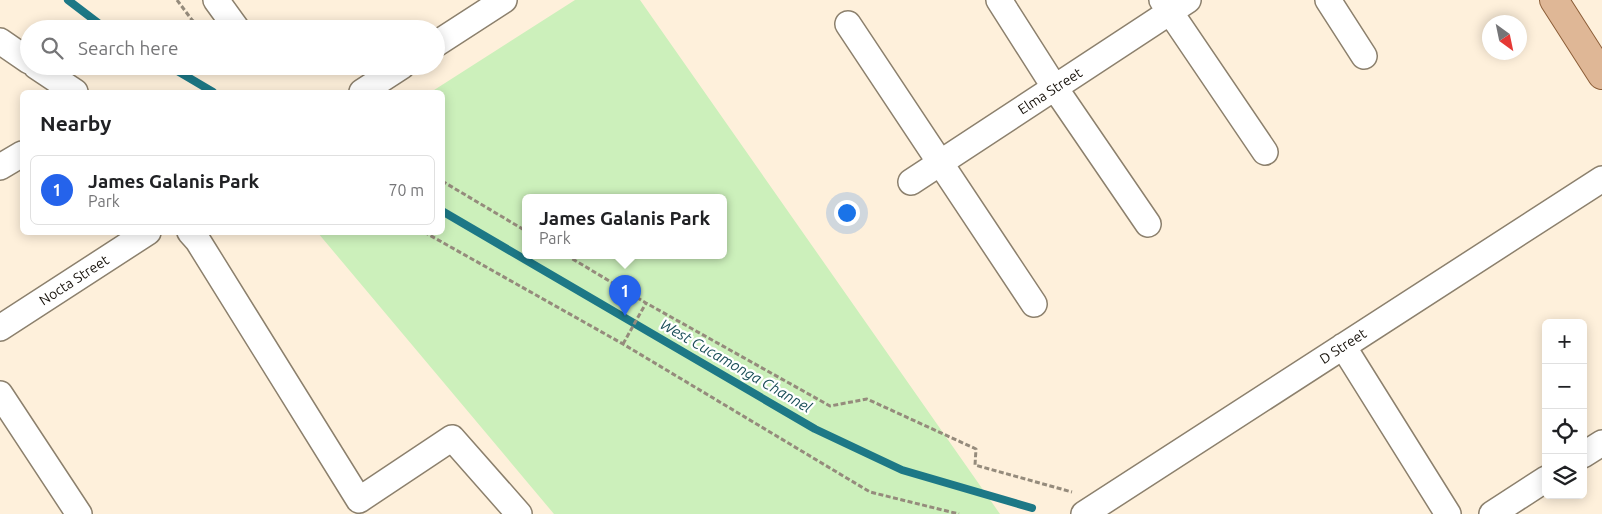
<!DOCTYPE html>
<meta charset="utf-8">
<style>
body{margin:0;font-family:Ubuntu,sans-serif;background:#f2f2f2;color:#202124}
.controls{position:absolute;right:15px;bottom:15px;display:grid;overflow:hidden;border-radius:8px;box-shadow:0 2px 12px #0003}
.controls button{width:45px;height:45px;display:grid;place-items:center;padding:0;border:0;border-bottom:1px solid #e0e0e0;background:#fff;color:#202124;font:25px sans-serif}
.compass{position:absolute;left:1482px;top:15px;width:45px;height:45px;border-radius:50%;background:#fff;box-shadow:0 2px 12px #0003;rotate:147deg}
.you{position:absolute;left:846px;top:212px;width:18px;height:18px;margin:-12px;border:4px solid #fff;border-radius:50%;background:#1a73e8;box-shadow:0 0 0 8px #1a73e833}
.badge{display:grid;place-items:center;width:32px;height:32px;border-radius:50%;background:#2563eb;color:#fff;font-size:16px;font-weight:700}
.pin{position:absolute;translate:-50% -41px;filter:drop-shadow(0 1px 2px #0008)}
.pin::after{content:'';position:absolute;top:26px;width:18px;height:15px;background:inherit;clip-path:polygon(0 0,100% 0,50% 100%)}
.popup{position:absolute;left:522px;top:194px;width:205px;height:65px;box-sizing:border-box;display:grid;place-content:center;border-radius:8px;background:#fff;filter:drop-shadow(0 1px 4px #0005);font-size:16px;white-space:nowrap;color:#757577}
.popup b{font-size:19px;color:#202124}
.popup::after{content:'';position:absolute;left:50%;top:100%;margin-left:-10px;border:10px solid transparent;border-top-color:#fff}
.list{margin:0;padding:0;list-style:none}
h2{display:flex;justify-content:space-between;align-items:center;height:65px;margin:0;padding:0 20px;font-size:21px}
h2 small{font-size:16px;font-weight:400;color:#757577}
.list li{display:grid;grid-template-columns:32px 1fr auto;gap:15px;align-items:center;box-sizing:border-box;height:70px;margin:0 10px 10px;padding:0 10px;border:1px solid #e0e0e0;border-radius:8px}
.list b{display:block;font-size:19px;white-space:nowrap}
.list p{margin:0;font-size:16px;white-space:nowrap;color:#757577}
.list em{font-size:16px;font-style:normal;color:#757577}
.icon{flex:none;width:28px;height:28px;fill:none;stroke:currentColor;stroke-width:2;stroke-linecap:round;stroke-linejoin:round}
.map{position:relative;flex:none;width:1602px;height:514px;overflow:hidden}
.search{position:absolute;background:#fff;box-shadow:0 2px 12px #0003;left:20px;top:20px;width:425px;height:55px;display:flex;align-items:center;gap:12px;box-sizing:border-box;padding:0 18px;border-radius:28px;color:#757577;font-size:19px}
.panel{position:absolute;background:#fff;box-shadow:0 2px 12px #0003;left:20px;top:90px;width:425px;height:145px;border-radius:8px}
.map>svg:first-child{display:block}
.green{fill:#ccf0bb;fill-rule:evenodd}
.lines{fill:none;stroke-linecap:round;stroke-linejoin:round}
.stream{stroke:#1d7886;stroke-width:8}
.minor-casing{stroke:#8c806d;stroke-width:28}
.major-casing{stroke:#8b5d37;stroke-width:30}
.path{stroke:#958b7c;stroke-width:3;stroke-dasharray:5 2.5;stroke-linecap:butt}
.minor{stroke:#fff;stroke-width:25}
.major{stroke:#dfb796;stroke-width:28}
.labels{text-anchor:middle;stroke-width:4.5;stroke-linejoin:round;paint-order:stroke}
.street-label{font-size:14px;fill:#151009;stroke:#fff}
.water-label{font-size:15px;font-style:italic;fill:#194d57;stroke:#fff}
</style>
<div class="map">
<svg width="1602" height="514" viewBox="0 0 1602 514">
<rect width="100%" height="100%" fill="#fef0db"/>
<path class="green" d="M575,0H640L1000,514H554L318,233L442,232V92H431ZM526,197H724V255H526Z"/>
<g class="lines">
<path class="stream" d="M68,0L106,29
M169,66L213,92
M442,211L815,429L902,470L1032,508"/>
<defs>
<path id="minor" d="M216,0L237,29
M999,0L1055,88L1148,224
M1162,0L1265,152
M1328,0L1364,56
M848,24L1034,304
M0,41L29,61
M436,44L504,0
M36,66L75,92
M362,92L402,66
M0,167L22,154
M911,182L1188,0
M190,232L198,241L359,500L452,438L519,514
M0,328L148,232
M1343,346L1448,514
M0,394L79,514
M1583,455L1602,443
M1084,514L1602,179
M1492,514L1546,479"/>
<path id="major" d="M1554,0L1602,75"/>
</defs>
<use href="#minor" class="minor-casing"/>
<use href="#major" class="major-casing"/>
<path class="path" d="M177,0L192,20L203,29
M442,181L526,231
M424,232L623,344L870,492L959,514
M566,255L646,303L830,406L867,399L976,449L975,465L1072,492
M623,344L646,303"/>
<use href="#minor" class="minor"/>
<use href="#major" class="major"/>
</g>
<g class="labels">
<g class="street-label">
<text transform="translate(1050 91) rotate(-33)" y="5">Elma Street</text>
<text transform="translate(74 280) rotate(-33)" y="5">Nocta Street</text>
<text transform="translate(1343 346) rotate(-33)" y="5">D Street</text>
</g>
<g class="water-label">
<text transform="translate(736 366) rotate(30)" y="5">West Cucamonga Channel</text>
</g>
</g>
</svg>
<div class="controls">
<button>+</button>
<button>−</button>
<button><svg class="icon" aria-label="locate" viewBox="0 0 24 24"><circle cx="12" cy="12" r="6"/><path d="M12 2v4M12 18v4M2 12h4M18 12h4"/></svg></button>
<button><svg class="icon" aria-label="layers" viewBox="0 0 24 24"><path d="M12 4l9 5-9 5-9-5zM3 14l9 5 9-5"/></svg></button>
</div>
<svg class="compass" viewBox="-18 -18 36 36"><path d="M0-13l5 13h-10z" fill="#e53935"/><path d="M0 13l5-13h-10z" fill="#757577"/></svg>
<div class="you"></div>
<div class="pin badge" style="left:625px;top:316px">1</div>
<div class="popup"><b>James Galanis Park</b>Park</div>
<div class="search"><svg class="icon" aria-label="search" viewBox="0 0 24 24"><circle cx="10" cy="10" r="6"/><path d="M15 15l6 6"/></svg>Search here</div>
<section class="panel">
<h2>Nearby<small></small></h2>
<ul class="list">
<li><span class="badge">1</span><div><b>James Galanis Park</b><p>Park</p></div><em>70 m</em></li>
</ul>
</section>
</div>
